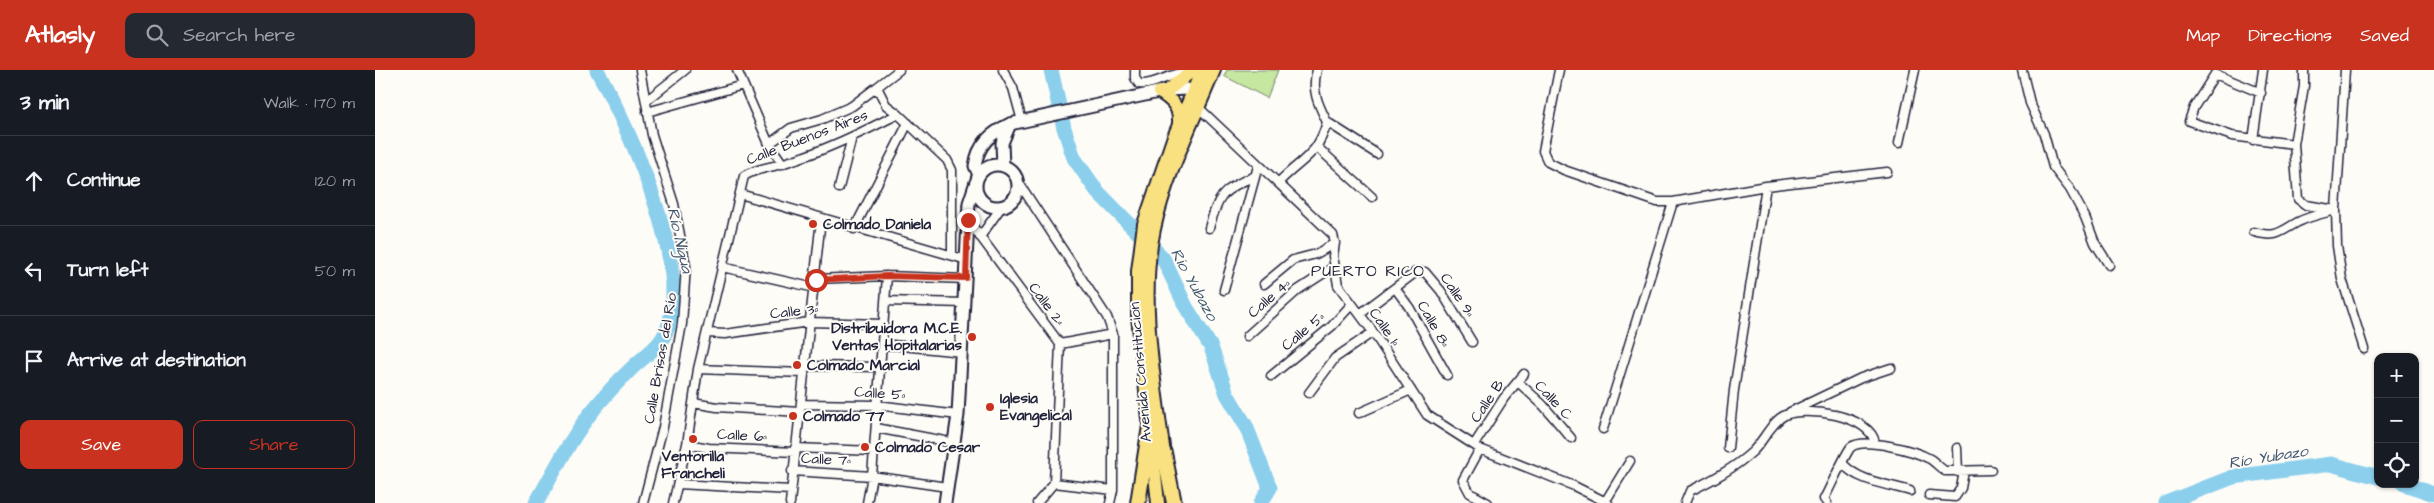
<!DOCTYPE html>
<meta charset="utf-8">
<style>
body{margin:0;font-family:"Architects Daughter",sans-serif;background:#242831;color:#f1f3f6}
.controls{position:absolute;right:15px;bottom:15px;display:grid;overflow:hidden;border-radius:10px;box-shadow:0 1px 4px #0004}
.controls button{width:45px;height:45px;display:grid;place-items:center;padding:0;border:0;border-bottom:1px solid #363941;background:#171b24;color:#f1f3f6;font:25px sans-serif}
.stop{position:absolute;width:15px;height:15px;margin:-11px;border:4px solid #c8321e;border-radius:50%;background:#fff}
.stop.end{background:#c8321e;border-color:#fff;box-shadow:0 1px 5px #0008}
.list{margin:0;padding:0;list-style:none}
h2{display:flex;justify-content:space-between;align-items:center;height:65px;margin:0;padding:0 20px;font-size:21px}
h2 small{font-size:16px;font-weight:400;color:#9ea1a6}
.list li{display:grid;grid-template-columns:32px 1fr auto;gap:15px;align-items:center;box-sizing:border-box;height:90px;padding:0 20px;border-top:1px solid #363941}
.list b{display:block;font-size:19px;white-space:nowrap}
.list em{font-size:16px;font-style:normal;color:#9ea1a6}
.actions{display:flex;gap:10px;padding:15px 20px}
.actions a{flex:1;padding:11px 0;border:1px solid #c8321e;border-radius:10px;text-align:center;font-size:18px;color:#c8321e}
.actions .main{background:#c8321e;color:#fff}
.icon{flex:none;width:28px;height:28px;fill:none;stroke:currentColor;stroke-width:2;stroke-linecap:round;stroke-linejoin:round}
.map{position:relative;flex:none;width:2059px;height:433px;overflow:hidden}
header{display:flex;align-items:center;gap:30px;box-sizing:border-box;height:70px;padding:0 25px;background:#c8321e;color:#fff}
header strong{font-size:24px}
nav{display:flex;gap:28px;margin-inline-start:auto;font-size:18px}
.search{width:350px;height:45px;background:#242831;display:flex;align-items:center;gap:12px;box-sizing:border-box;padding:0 18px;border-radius:10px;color:#9ea1a6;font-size:19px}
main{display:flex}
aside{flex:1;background:#171b24}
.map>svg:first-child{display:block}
.green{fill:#c6e7a0;stroke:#74846e}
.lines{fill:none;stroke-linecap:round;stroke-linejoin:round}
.river{stroke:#8bcfec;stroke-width:15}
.street-casing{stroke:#22223b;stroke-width:11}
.secondary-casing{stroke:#22223b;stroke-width:15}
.primary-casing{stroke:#22223b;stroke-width:16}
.highway-casing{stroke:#22223b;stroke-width:18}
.street{stroke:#fdfcf7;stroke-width:8}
.secondary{stroke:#fdfcf7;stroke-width:11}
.primary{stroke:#f9e181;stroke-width:12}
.highway{stroke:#f9e181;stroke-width:14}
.route{stroke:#c8321e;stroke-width:6}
.poi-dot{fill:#c8321e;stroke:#fdfcf7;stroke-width:2}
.labels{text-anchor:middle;stroke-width:4;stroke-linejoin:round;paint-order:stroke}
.street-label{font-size:15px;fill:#22223b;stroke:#fdfcf7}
.poi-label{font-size:15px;font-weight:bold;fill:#22223b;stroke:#fdfcf7;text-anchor:start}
.water-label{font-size:16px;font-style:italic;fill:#425670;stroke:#fdfcf7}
.neighbourhood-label{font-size:16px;letter-spacing:1px;fill:#22223b;stroke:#fdfcf7}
</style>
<header>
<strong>Atlasly</strong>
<div class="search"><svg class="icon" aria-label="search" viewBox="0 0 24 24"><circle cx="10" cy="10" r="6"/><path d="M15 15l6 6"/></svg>Search here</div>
<nav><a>Map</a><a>Directions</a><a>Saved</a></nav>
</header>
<main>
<aside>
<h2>3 min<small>Walk · 170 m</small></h2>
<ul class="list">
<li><svg class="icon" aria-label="ahead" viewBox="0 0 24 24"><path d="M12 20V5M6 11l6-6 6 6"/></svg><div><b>Continue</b></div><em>120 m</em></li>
<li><svg class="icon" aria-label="left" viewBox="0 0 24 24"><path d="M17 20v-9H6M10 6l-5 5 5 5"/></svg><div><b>Turn left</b></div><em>50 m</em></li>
<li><svg class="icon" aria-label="arrive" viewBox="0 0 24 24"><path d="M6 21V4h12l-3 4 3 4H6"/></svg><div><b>Arrive at destination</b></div></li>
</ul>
<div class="actions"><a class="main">Save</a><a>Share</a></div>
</aside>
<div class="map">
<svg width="2059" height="433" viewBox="0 0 2059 433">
<rect width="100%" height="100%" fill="#fdfcf7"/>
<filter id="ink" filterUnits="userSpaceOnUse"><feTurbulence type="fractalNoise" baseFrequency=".02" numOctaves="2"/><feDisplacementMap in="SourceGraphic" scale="10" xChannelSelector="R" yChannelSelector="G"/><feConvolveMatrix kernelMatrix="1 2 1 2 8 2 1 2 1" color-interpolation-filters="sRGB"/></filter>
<g filter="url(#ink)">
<path class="green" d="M852,0H903L892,28L849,6Z"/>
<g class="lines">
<path class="river" d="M676,0L689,58L699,88L722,121L788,188L811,237L836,277L852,324L871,356L895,418L886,433
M2029,414L2059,424
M161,433C179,402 196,367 219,339C229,327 240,314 252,303C262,292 276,283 285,272C328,215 252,55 222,0
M1791,433L1858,407L1956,394L2003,407"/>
<defs>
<path id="street" d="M265,0L277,65L299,134L311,196L307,254L288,357L268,433
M362,0L394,74L408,94
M628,0L638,18L647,51
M760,0V8L764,14C781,16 797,1 815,2
M1184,0L1168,81L1173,92L1189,100L1282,132H1298L1391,116L1512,102
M1647,0L1655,33L1669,64L1678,97L1695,119L1710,147L1720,173L1734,195
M1929,0V16L1919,74L1923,129L1931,135L1961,140
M1970,0L1961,140L1962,176L1967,209L1989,279
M1886,23L1840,4L1819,37L1814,51L1857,66L1919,74
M271,31L310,0
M824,38L958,165L960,173L958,186L963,215L998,262L1052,345L1105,379L1199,416L1233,433
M272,42L368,15
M523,44L511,35L502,17L524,0
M952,52L1002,84
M1878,70L1888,0
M1524,73L1540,0
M394,74L416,58L447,49L477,36L502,17
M942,77L997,127
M642,110L732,247L738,264V420L735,433
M903,113C926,89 943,86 952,52C943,34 936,20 942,0
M464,118L477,67
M365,124L592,190
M593,150L685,274L679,413L662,433
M834,158C843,127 847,119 878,107
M479,159L533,53
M1879,162C1902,168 1903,163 1923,152C1933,147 1945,144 1957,141
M605,167L627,136
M347,197L440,218
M441,209L512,206L591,209
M889,214L918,190L941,184L960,173
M1020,218L1034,237L1072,305
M849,220L883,96
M510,231L590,233
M985,244L1041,202H1050L1066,221L1097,272
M332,263L350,264L434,252L508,254
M872,266L923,220L960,196
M507,274L587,282
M685,274L738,264
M430,296L505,297
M323,299L429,303
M896,306L957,256L976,235
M1143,312L1168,335L1196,368
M934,323L960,288L998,262
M318,333L342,337L425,342
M426,334L502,335L583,345
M1415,342L1486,308L1516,298
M984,343L1036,320
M501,358L580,373
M1228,359L1298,132
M312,374L334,378L420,382
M1099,375L1129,328L1149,304
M420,378L499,381
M1353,378L1359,320L1391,116
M1582,378L1583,402
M1105,379L1088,410L1095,423L1113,433
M1468,394C1484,412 1513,414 1535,421
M417,401L497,406L572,417
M679,413L738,420
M303,414L416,420
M1554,425L1580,427L1586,418L1589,401
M1230,432L1255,391
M298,433L312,374L323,299L369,106C382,98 395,98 409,93C449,81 486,63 523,44L572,90L577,100V185
M415,433L446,149
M492,433L497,406L512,206
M1310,433L1315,421C1337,410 1358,399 1377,382C1388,372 1396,352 1410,345C1430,336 1496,345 1500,373
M1452,433L1449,429C1454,420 1471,382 1476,377C1490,367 1541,381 1555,389C1560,392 1565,398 1570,401L1616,400"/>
<path id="secondary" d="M601 116a21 21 0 1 1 42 0a21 21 0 1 1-42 0Z
M628,96L627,73L635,54
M604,105L600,96C603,74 616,63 635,54L793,20L812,19L825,24
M570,433L583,345L594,133L601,112"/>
<path id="primary" d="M793,20L818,0
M784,22C797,30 805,37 804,53
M790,392C781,321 763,229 779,159C791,104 818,52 839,0
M783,433L763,247V201L769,154L798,69L827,0"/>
<path id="highway" d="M789,383L799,433
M763,433L775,356"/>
</defs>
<use href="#street" class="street-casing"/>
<use href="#secondary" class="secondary-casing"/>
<use href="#primary" class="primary-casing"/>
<use href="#highway" class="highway-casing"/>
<use href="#street" class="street"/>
<use href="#secondary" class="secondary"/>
<use href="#primary" class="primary"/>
<use href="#highway" class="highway"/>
</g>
</g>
<g class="lines" filter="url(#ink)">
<path class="route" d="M441,210L512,206L591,208L593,150"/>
</g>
<g class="poi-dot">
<circle cx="438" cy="154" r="5"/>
<circle cx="597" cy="267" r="5"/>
<circle cx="422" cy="295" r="5"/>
<circle cx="615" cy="337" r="5"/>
<circle cx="418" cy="346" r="5"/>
<circle cx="318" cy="369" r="5"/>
<circle cx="490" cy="377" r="5"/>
</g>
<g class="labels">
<g class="street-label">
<text transform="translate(432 67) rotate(-21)" y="5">Calle Buenos Aires</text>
<text transform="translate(1083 225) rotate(56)" y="5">Calle 9ª</text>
<text transform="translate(894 228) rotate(-41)" y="5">Calle 4ª</text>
<text transform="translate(672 234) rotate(53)" y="5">Calle 2ª</text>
<text transform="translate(419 241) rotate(-6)" y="5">Calle 3ª</text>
<text transform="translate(1059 254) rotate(60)" y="5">Calle 8ª</text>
<text transform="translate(1010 257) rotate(55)" y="5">Calle 1ª</text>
<text transform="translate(928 261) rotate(-40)" y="5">Calle 5ª</text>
<text transform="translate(285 288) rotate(-80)" y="5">Calle Brisas del Río</text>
<text transform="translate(765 302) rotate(-95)" y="5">Avenida Constitucion</text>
<text transform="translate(505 323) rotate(4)" y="5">Calle 5ª</text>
<text transform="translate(1179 330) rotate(47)" y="5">Calle C</text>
<text transform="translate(1112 331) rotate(-56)" y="5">Calle B</text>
<text transform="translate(367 365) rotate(3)" y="5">Calle 6ª</text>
<text transform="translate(451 389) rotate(3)" y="5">Calle 7ª</text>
</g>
<g class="poi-label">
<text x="448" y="159">Colmado Daniela</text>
<text x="587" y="263" text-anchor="end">Distribuidora M.C.E.<tspan x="587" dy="17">Ventas Hopitalarias</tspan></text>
<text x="432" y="300">Colmado Marcial</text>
<text x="625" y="333">Iglesia<tspan x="625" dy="17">Evangelical</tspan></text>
<text x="428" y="351">Colmado 77</text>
<text x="500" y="382">Colmado Cesar</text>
<text x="318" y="391" text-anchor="middle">Ventorilla<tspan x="318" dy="17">Francheli</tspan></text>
</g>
<g class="water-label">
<text transform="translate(306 170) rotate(77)" y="6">Río Nigua</text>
<text transform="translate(820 214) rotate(61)" y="6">Río Yubazo</text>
<text transform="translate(1893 386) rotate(-9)" y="6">Río Yubazo</text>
</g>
<g class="neighbourhood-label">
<text x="993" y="206">PUERTO RICO</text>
</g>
</g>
</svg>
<div class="controls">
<button>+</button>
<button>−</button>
<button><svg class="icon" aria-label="locate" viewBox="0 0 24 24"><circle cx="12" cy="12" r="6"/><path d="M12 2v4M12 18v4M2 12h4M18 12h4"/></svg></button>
</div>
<div class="stop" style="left:441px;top:210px"></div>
<div class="stop end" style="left:593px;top:150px"></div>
</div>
</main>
